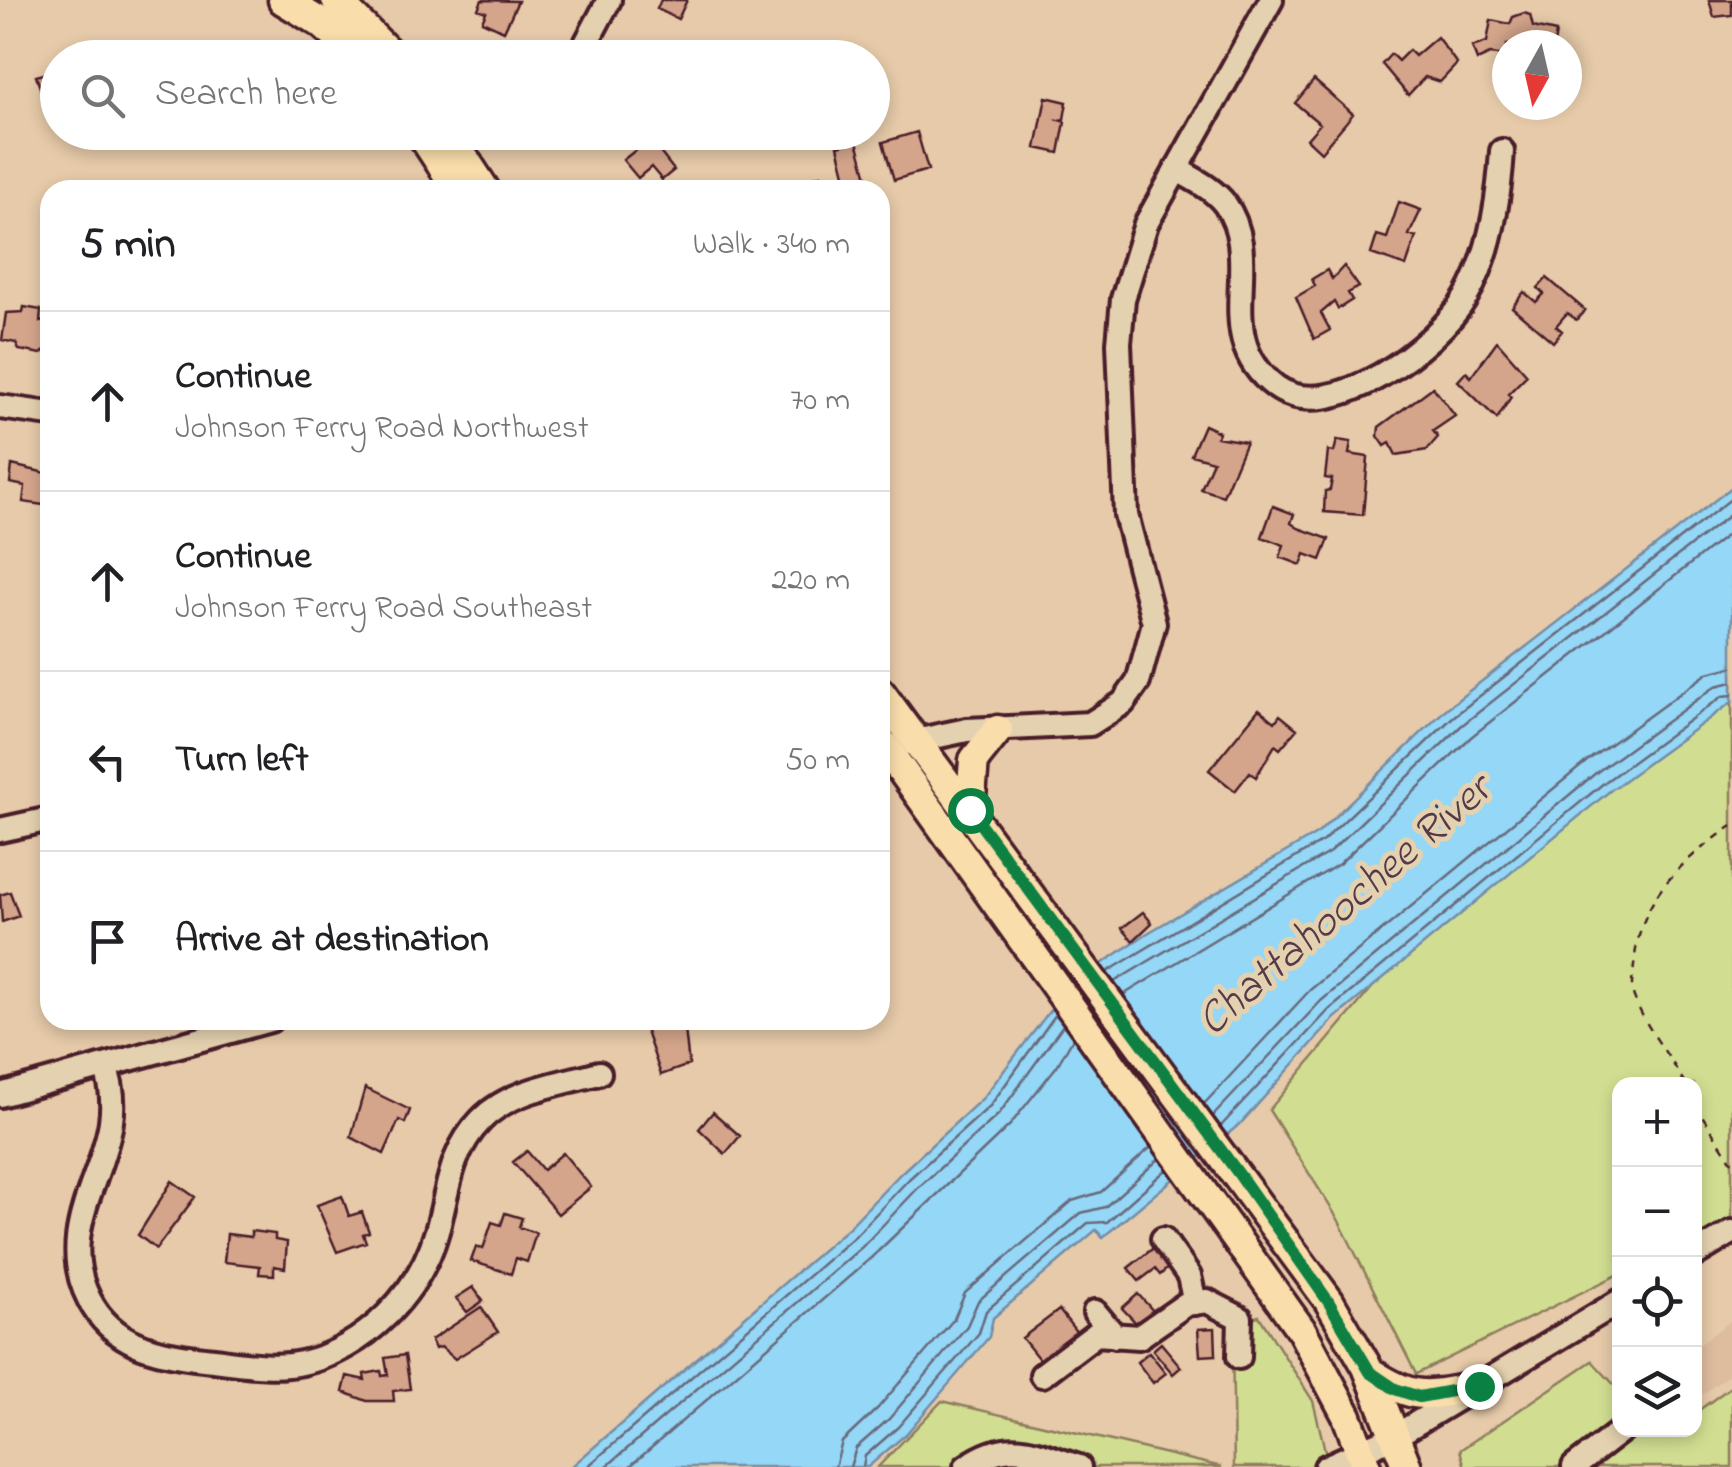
<!DOCTYPE html>
<meta charset="utf-8">
<style>
body{margin:0;font-family:"Indie Flower",sans-serif;background:#f2f2f2;color:#202124}
.controls{position:absolute;right:30px;bottom:30px;display:grid;overflow:hidden;border-radius:20px;box-shadow:0 5px 15px #0003}
.controls button{width:90px;height:90px;display:grid;place-items:center;padding:0;border:0;border-bottom:2px solid #e0e0e0;background:#fff;color:#202124;font:50px sans-serif}
.compass{position:absolute;left:1492px;top:30px;width:90px;height:90px;border-radius:50%;background:#fff;box-shadow:0 5px 15px #0003;rotate:188deg}
.stop{position:absolute;width:30px;height:30px;margin:-22px;border:8px solid #0b8043;border-radius:50%;background:#fff}
.stop.end{background:#0b8043;border-color:#fff;box-shadow:0 2px 10px #0008}
.list{margin:0;padding:0;list-style:none}
h2{display:flex;justify-content:space-between;align-items:center;height:130px;margin:0;padding:0 40px;font-size:42px}
h2 small{font-size:32px;font-weight:400;color:#757577}
.list li{display:grid;grid-template-columns:65px 1fr auto;gap:30px;align-items:center;box-sizing:border-box;height:180px;padding:0 40px;border-top:2px solid #e0e0e0}
.list b{display:block;font-size:38px;white-space:nowrap}
.list p{margin:0;font-size:32px;white-space:nowrap;color:#757577}
.list em{font-size:32px;font-style:normal;color:#757577}
.icon{flex:none;width:55px;height:55px;fill:none;stroke:currentColor;stroke-width:2;stroke-linecap:round;stroke-linejoin:round}
.map{position:relative;flex:none;width:1732px;height:1467px;overflow:hidden}
.search{position:absolute;background:#fff;box-shadow:0 5px 15px #0003;left:40px;top:40px;width:850px;height:110px;display:flex;align-items:center;gap:25px;box-sizing:border-box;padding:0 35px;border-radius:55px;color:#757577;font-size:38px}
.panel{position:absolute;background:#fff;box-shadow:0 5px 15px #0003;left:40px;top:180px;width:850px;height:850px;border-radius:30px}
.map>svg:first-child{display:block}
.built{fill:#debc9e}
.green{fill:#d1de91;stroke:#8e7e5e;stroke-width:2.5}
.water{fill:#94d7f6;stroke:#768da5;stroke-width:2.5}
.lines{fill:none;stroke-linecap:round;stroke-linejoin:round}
.shore{stroke:#68697c;stroke-width:2.5}
.building{fill:#d4a58b;stroke:#4a1f2b;stroke-width:2.5}
.minor-casing{stroke:#4a1f2b;stroke-width:30}
.major-casing{stroke:#4a1f2b;stroke-width:35}
.path{stroke:#4a1f2b;stroke-width:2.5;stroke-dasharray:8 8;stroke-linecap:butt}
.minor{stroke:#e4d1af;stroke-width:22}
.major{stroke:#f9ddab;stroke-width:28}
.route{stroke:#0b8043;stroke-width:12}
.labels{text-anchor:middle;stroke-width:10;stroke-linejoin:round;paint-order:stroke}
.water-label{font-size:45px;font-style:italic;fill:#553b49;stroke:#e4d1af}
</style>
<div class="map">
<svg width="1732" height="1467" viewBox="0 0 1732 1467">
<rect width="100%" height="100%" fill="#e6caa9"/>
<filter id="ink" filterUnits="userSpaceOnUse"><feTurbulence type="fractalNoise" baseFrequency=".01" numOctaves="2"/><feDisplacementMap in="SourceGraphic" scale="20" xChannelSelector="R" yChannelSelector="G"/><feConvolveMatrix kernelMatrix="1 2 1 2 8 2 1 2 1" color-interpolation-filters="sRGB"/></filter>
<g filter="url(#ink)">
<path class="built" d="M1732,1320V1372L1695,1400V1348Z"/>
<path class="green" d="M1732,675V1218L1695,1237L1694,1084H1620L1619,1274L1416,1374L1338,1219L1269,1110L1430,919Z
M1259,1316L1313,1401L1329,1467H1234L1232,1332L1243,1320Z
M1592,1361L1619,1390L1620,1430H1655L1662,1436L1672,1430H1694L1695,1413L1732,1386V1467H1465L1460,1450Z
M942,1401L1222,1467H878Z"/>
<path class="water" d="M1732,487V702L1611,790L1335,1018L1241,1123L1103,1237L1096,1230L993,1318L989,1337L906,1434L868,1467H571L848,1228L902,1172L983,1098L1068,987L1146,934L1318,833L1446,709Z"/>
<g class="lines">
<path class="shore" d="M1107,972L1323,841L1453,717L1732,498
M1114,982L1330,852L1461,726L1732,513
M1123,995L1339,864L1471,737L1732,531
M1204,1104L1310,990L1587,761L1708,673L1732,667
M1213,1116L1321,1001L1597,772L1716,686L1732,682
M1221,1126L1329,1010L1605,782L1723,696L1732,695
M587,1467L855,1236L909,1179L990,1106L1056,1014
M606,1467L863,1246L918,1188L999,1114L1063,1025
M629,1467L872,1257L1010,1125L1057,1066L1073,1038
M835,1467L842,1442L878,1408L954,1319L965,1293L1072,1201L1101,1192L1151,1147
M850,1467L856,1448L889,1419L967,1326L978,1301L1081,1213L1105,1207L1159,1159
M863,1467L865,1456L898,1427L979,1333L986,1311L1088,1223L1107,1222L1167,1169"/>
</g>
<path class="building" d="M482,0L518,1L504,31L482,21L486,12L478,9Z
M661,0H687L678,19L657,9Z
M1709,0H1732V15L1714,17Z
M1524,13L1530,15L1533,27L1556,32L1554,45H1507V56L1490,54L1477,60L1472,47L1487,42L1491,20L1510,24L1513,17Z
M1437,37L1457,64L1440,82L1425,77L1408,95L1382,64L1391,54L1398,61L1409,50L1415,56Z
M54,71L58,83V119L51,100L45,102L36,76Z
M1314,80L1353,114L1321,152L1307,139L1320,124L1295,103Z
M1046,97L1067,102L1064,119L1059,120L1065,122L1059,153L1036,148Z
M630,132H644L674,170L662,180L651,167L638,178L623,160L637,149L626,136Z
M917,132L928,170L894,180L883,142Z
M857,141L867,177L856,180L859,190H800L810,187L808,179L821,175L824,184L846,178L838,146Z
M1399,202L1421,210L1409,235L1416,237L1406,266L1371,254L1377,235L1387,238Z
M1344,266L1359,287L1348,293L1352,300L1338,309L1334,302L1321,313L1330,330L1314,339L1296,297L1315,286L1312,279L1327,270L1332,279Z
M1547,278L1585,310L1576,320L1567,313L1556,326L1562,331L1553,342L1512,307L1524,292L1536,302L1544,294L1538,288Z
M24,307L41,310L40,322L50,320V347L41,354L19,350L16,343L2,340L6,313L23,312Z
M1497,341L1527,375L1508,394L1511,397L1497,419L1458,381L1466,372L1471,377Z
M1433,387L1455,416L1433,431L1438,437L1427,450L1396,455L1390,443L1385,446L1378,436L1379,427Z
M1204,425L1219,432L1217,437L1246,442L1223,496L1201,489L1213,461L1191,455Z
M1337,440L1351,442L1349,454L1368,457L1363,515L1324,512L1325,491L1330,490L1332,479L1325,478L1328,451L1334,452Z
M12,465L50,474V506L23,502L25,486L10,483Z
M1273,506L1294,514L1291,523L1298,528L1329,539L1321,560L1305,554L1301,565L1280,557L1284,545L1262,537Z
M1259,709L1275,722L1280,715L1297,729L1280,749L1275,745L1256,777L1250,772L1235,791L1209,770Z
M10,892L19,916L2,922L0,895Z
M1143,912L1152,923L1133,941L1122,928Z
M642,1020H684L689,1065L661,1075Z
M365,1088L410,1110L405,1123L399,1120L384,1154L351,1137Z
M713,1112L740,1136L725,1154L699,1129Z
M527,1151L543,1170L563,1153L591,1187L558,1214L513,1162Z
M172,1181L195,1197L156,1249L138,1235Z
M342,1196L349,1216L362,1212L369,1232L363,1234L366,1242L337,1252L317,1205Z
M505,1213L522,1218L519,1227L536,1233L527,1262L516,1258L511,1274L471,1261L476,1247L483,1249L492,1222L501,1225Z
M251,1231L275,1234V1240L287,1242L285,1268L274,1266V1275L259,1274L260,1266L224,1262L227,1234L251,1237Z
M1156,1246L1168,1268L1160,1275L1155,1269L1139,1281L1128,1268Z
M473,1287L483,1301L467,1312L456,1298Z
M1138,1294L1155,1313L1139,1326L1122,1308Z
M481,1307L498,1332L455,1359L441,1347L435,1349L431,1340Z
M1059,1310L1078,1334L1042,1363L1022,1338Z
M1215,1328L1216,1355L1200,1356L1198,1329Z
M1161,1343L1181,1367L1173,1374L1153,1350Z
M1149,1352L1166,1373L1153,1383L1137,1362Z
M405,1355L410,1389L393,1391L394,1401H367L343,1392L347,1376L365,1380L364,1374L381,1371L382,1376L388,1375L385,1358Z"/>
<g class="lines">
<defs>
<path id="minor" d="M583,49L609,0
M1176,169C1193,179 1213,188 1225,204C1266,260 1208,337 1276,387C1331,427 1438,345 1466,297C1491,255 1499,199 1502,151
M0,407L50,414
M901,744L967,730L1090,724L1123,703L1138,682L1154,623L1126,515L1119,343L1123,299L1146,224L1271,0
M0,830L50,819
M105,1067C138,1148 46,1215 89,1299C112,1345 158,1354 204,1359C236,1362 270,1370 302,1363C366,1349 420,1292 437,1231C449,1189 449,1153 481,1120C510,1090 560,1084 599,1073
M0,1095L270,1020
M1163,1239L1189,1276L1195,1303
M1694,1255L1732,1232
M1095,1312L1115,1336
M1042,1375L1096,1334L1139,1337L1186,1304L1207,1301L1240,1318L1239,1357
M966,1467C1010,1436 1032,1452 1079,1467
M1326,1467L1397,1435L1620,1301
M1574,1467L1622,1430"/>
<path id="major" d="M283,0L321,23L361,58
M336,0L394,58
M420,132L458,190
M447,132L485,190
M880,692L1329,1301L1367,1367L1407,1467
M880,740L1302,1331L1347,1416L1366,1467
M970,810L974,760L998,730
M1370,1372C1415,1402 1428,1396 1479,1386"/>
</defs>
<use href="#minor" class="minor-casing"/>
<use href="#major" class="major-casing"/>
<path class="path" d="M1685,1084C1670,1056 1645,1027 1634,997C1630,988 1633,976 1634,966C1639,898 1679,863 1732,826
M1694,1103L1732,1162"/>
<use href="#minor" class="minor"/>
<use href="#major" class="major"/>
</g>
</g>
<g class="lines" filter="url(#ink)">
<path class="route" d="M970,810L1241,1177L1328,1301L1370,1372L1395,1389L1419,1397L1479,1386"/>
</g>
<g class="labels">
<g class="water-label">
<text transform="translate(1342 903) rotate(-41)" y="16">Chattahoochee River</text>
</g>
</g>
</svg>
<div class="controls">
<button>+</button>
<button>−</button>
<button><svg class="icon" aria-label="locate" viewBox="0 0 24 24"><circle cx="12" cy="12" r="6"/><path d="M12 2v4M12 18v4M2 12h4M18 12h4"/></svg></button>
<button><svg class="icon" aria-label="layers" viewBox="0 0 24 24"><path d="M12 4l9 5-9 5-9-5zM3 14l9 5 9-5"/></svg></button>
</div>
<svg class="compass" viewBox="-18 -18 36 36"><path d="M0-13l5 13h-10z" fill="#e53935"/><path d="M0 13l5-13h-10z" fill="#757577"/></svg>
<div class="stop" style="left:970px;top:810px"></div>
<div class="stop end" style="left:1479px;top:1386px"></div>
<div class="search"><svg class="icon" aria-label="search" viewBox="0 0 24 24"><circle cx="10" cy="10" r="6"/><path d="M15 15l6 6"/></svg>Search here</div>
<section class="panel">
<h2>5 min<small>Walk · 340 m</small></h2>
<ul class="list">
<li><svg class="icon" aria-label="ahead" viewBox="0 0 24 24"><path d="M12 20V5M6 11l6-6 6 6"/></svg><div><b>Continue</b><p>Johnson Ferry Road Northwest</p></div><em>70 m</em></li>
<li><svg class="icon" aria-label="ahead" viewBox="0 0 24 24"><path d="M12 20V5M6 11l6-6 6 6"/></svg><div><b>Continue</b><p>Johnson Ferry Road Southeast</p></div><em>220 m</em></li>
<li><svg class="icon" aria-label="left" viewBox="0 0 24 24"><path d="M17 20v-9H6M10 6l-5 5 5 5"/></svg><div><b>Turn left</b></div><em>50 m</em></li>
<li><svg class="icon" aria-label="arrive" viewBox="0 0 24 24"><path d="M6 21V4h12l-3 4 3 4H6"/></svg><div><b>Arrive at destination</b></div></li>
</ul>
</section>
</div>
